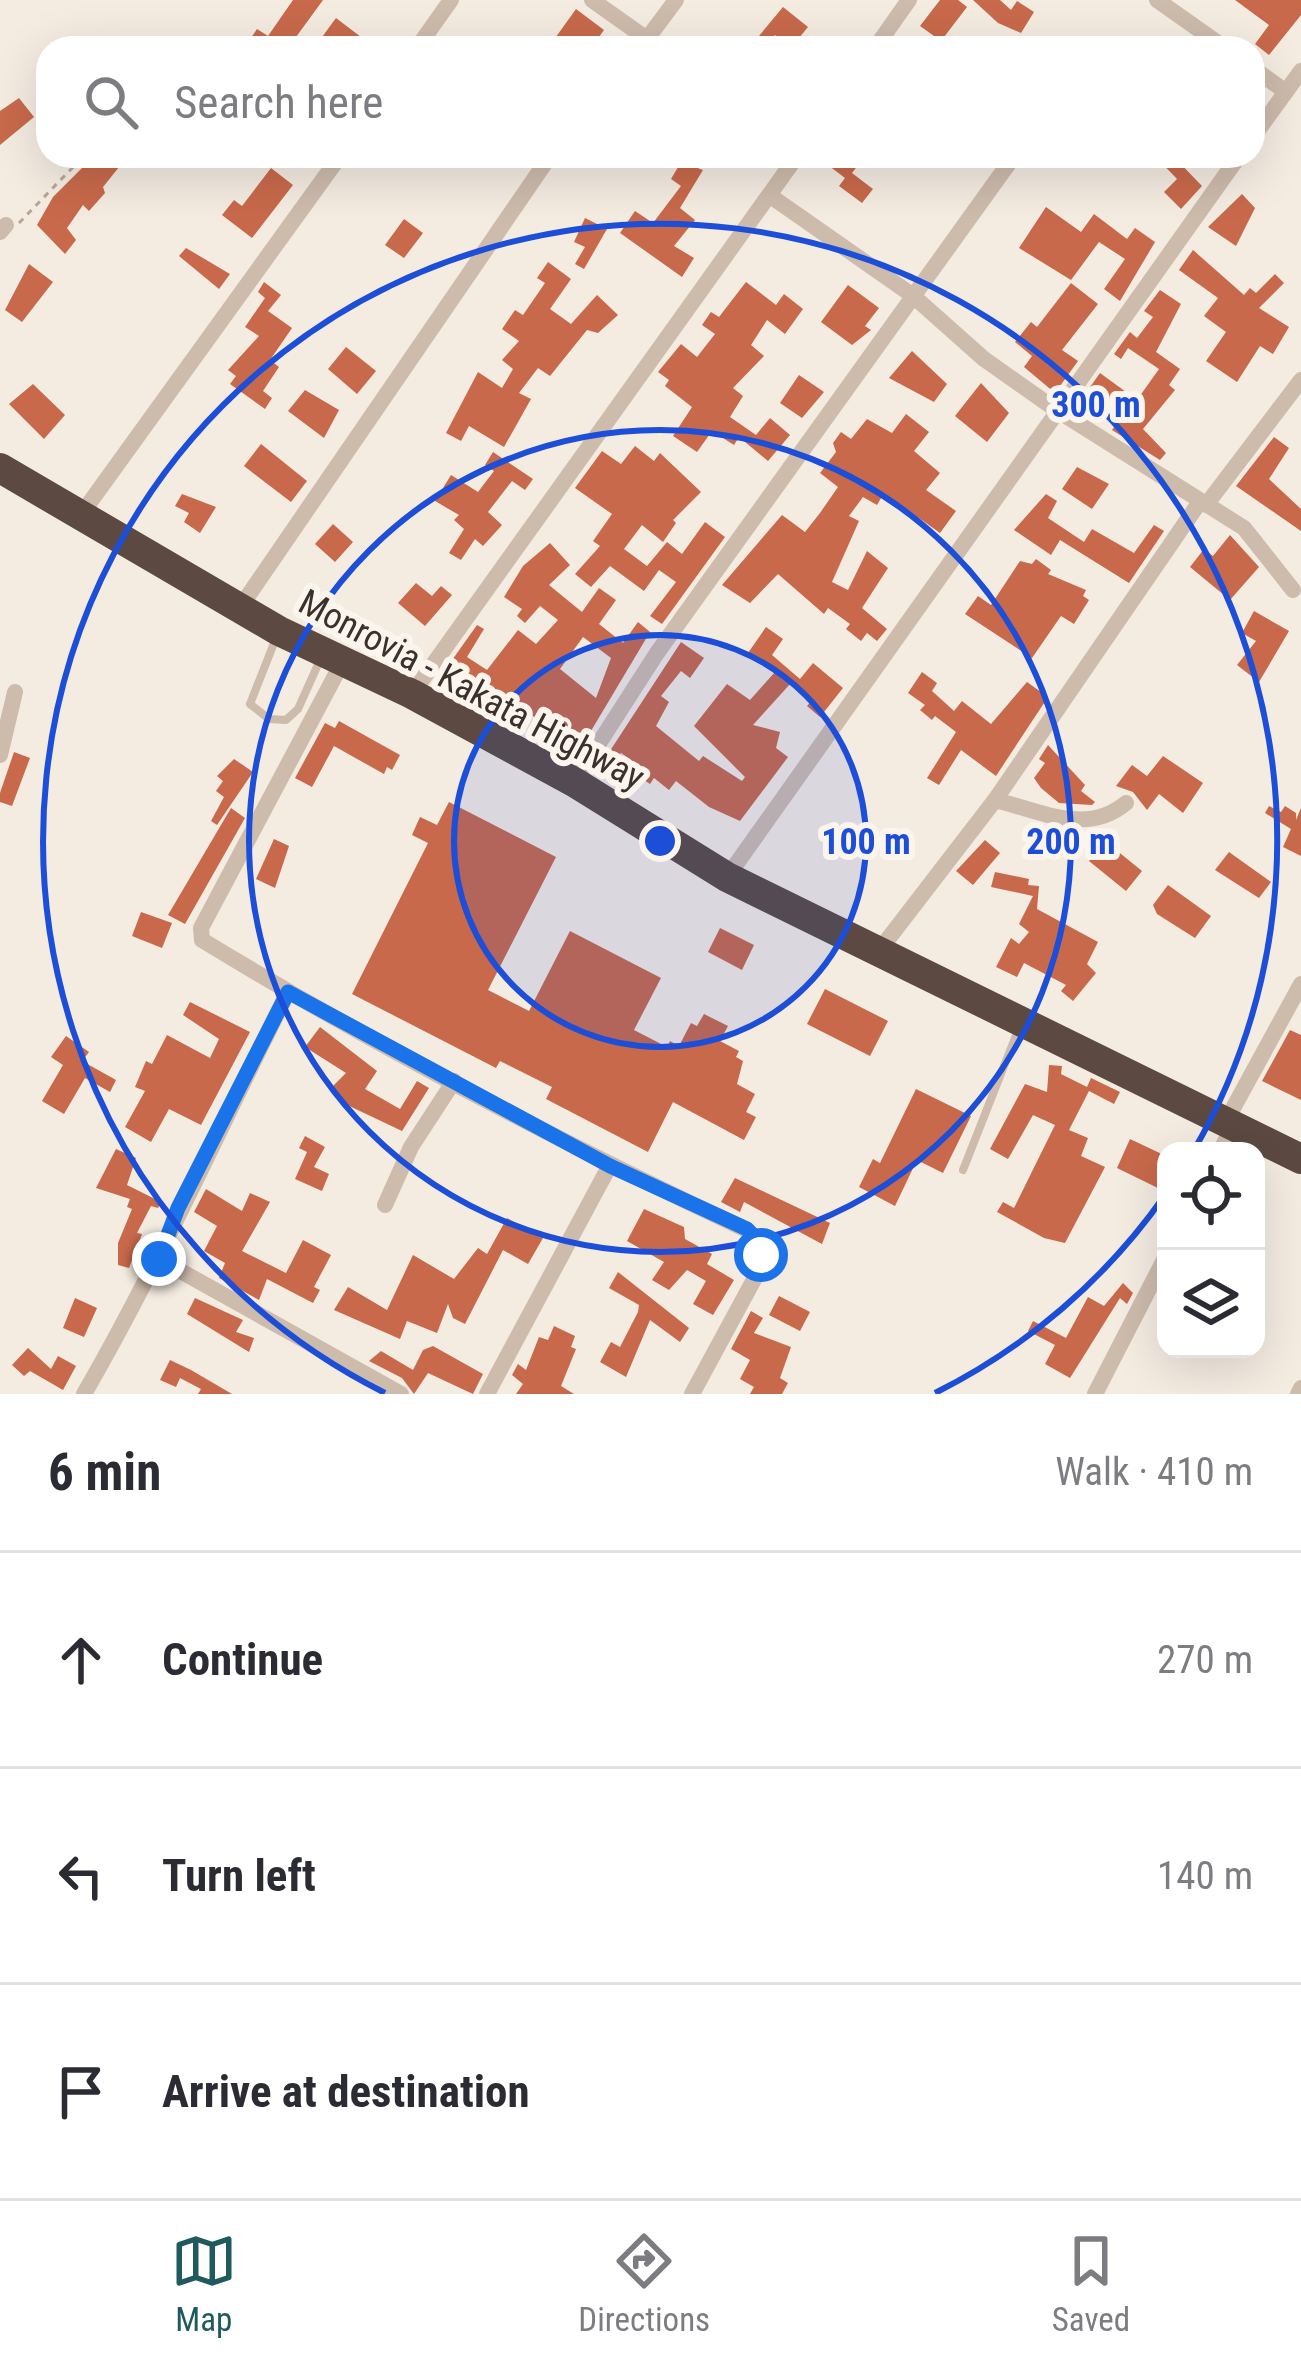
<!DOCTYPE html>
<meta charset="utf-8">
<style>
body{margin:0;font-family:"Roboto Condensed",sans-serif;background:#f7f7f7;color:#2b2b33}
.controls{position:absolute;right:36px;bottom:36px;display:grid;overflow:hidden;border-radius:24px;box-shadow:0 12px 48px #0002}
.controls button{width:108px;height:108px;display:grid;place-items:center;padding:0;border:0;border-bottom:3px solid #e1e1e2;background:#fff;color:#2b2b33;font:60px sans-serif}
.stop{position:absolute;width:36px;height:36px;margin:-27px;border:9px solid #1a73e8;border-radius:50%;background:#fff}
.stop.end{background:#1a73e8;border-color:#fff;box-shadow:0 3px 12px #0008}
.list{margin:0;padding:0;list-style:none}
h2{display:flex;justify-content:space-between;align-items:center;height:156px;margin:0;padding:0 48px;font-size:51px}
h2 small{font-size:39px;font-weight:400;color:#7c7c81}
.list li{display:grid;grid-template-columns:78px 1fr auto;gap:36px;align-items:center;box-sizing:border-box;height:216px;padding:0 48px;border-top:3px solid #e1e1e2}
.list b{display:block;font-size:45px;white-space:nowrap}
.list em{font-size:39px;font-style:normal;color:#7c7c81}
.icon{flex:none;width:66px;height:66px;fill:none;stroke:currentColor;stroke-width:2;stroke-linecap:round;stroke-linejoin:round}
.map{position:relative;flex:none;width:1301px;height:1394px;overflow:hidden}
.search{position:absolute;background:#fff;box-shadow:0 12px 48px #0002;left:36px;right:36px;top:36px;height:132px;display:flex;align-items:center;gap:30px;box-sizing:border-box;padding:0 42px;border-radius:36px;color:#7c7c81;font-size:45px}
.sheet{height:804px;background:#fff}
nav{display:flex;justify-content:space-around;align-items:center;box-sizing:border-box;height:168px;border-top:3px solid #e1e1e2;background:#fff;font-size:33px;color:#7c7c81}
nav a{display:grid;justify-items:center;gap:6px}
nav .on{color:#1f5a5e}
.map>svg:first-child{display:block}
.building{fill:#c8694b;fill-rule:evenodd}
.lines{fill:none;stroke-linecap:round;stroke-linejoin:round}
.path{stroke:#b9a596;stroke-width:3;stroke-dasharray:6 6;stroke-linecap:butt}
.lane{stroke:#cdbbac;stroke-width:8}
.street{stroke:#cdbbac;stroke-width:16}
.highway{stroke:#5c4a42;stroke-width:30}
.route{stroke:#1a73e8;stroke-width:15}
.ring{fill:none;stroke:#1d4ed8;stroke-width:6}
.labels{text-anchor:middle;stroke-width:12;stroke-linejoin:round;paint-order:stroke}
.street-label{font-size:36px;fill:#3b302b;stroke:#fbf5ee}
.centre{fill:#1d4ed8;stroke:#fbf5ee;stroke-width:6}
.ring-label{font-size:36px;text-anchor:middle;font-weight:bold;fill:#1d4ed8;stroke:#fbf5ee;stroke-width:12;stroke-linejoin:round;paint-order:stroke}
</style>
<div class="map">
<svg width="1301" height="1394" viewBox="0 0 1301 1394">
<rect width="100%" height="100%" fill="#f4ebe1"/>
<path class="building" d="M293,0H323L288,48H244L257,29L268,36Z
M940,0H958L967,7L941,41L920,26Z
M973,0H1000L1011,10L1017,1L1034,12L1021,33L998,23Z
M1235,0H1301V15L1269,55L1255,44L1269,25Z
M783,7L808,27L791,48L775,35L766,48H749Z
M576,9L604,30L591,48H548Z
M336,18L361,37L352,48H314Z
M19,98L34,117L0,145V111Z
M94,156H128L103,187L105,193L89,211L83,205L67,228L76,240L65,254L37,225L53,197Z
M816,156H865L852,173L873,189L862,203L839,186L845,178Z
M1155,156H1173L1202,186L1181,209L1164,192L1177,179Z
M681,162L703,170L680,208L695,220L674,246L694,258L682,277L620,233L635,211L653,223L681,186L671,179Z
M271,168L293,185L252,238L222,215L234,200L242,206Z
M1242,194L1255,208L1236,246L1208,227Z
M1046,207L1081,232L1094,214L1127,239L1135,228L1155,242L1120,301L1104,289L1125,259L1099,242L1071,280L1019,248Z
M585,218L607,229L584,269L575,264L585,247L574,242Z
M404,219L423,233L404,258L385,245Z
M186,248L230,274L219,289L179,256Z
M1193,250L1244,295L1250,288L1256,293L1275,274L1284,283L1259,308L1289,327L1273,354L1260,346L1237,382L1206,361L1226,332L1204,316L1218,298L1179,270Z
M548,262L571,279L550,309L571,324L597,295L618,315L598,333L587,330L550,376L538,368L519,393L531,399L504,447L469,426L461,441L446,433L478,372L502,388L513,369L502,360L519,341L502,329L515,310L523,315L545,283L537,278Z
M29,264L53,282L22,322L5,310Z
M264,282L281,295L268,311L292,328L270,360L279,367L263,391L272,398L265,409L230,384L236,376L228,370L259,336L245,327L265,298L258,292Z
M746,282L776,305L784,294L803,309L785,334L767,320L751,345L764,356L733,388L743,396L730,417L756,435L770,418L790,435L768,461L739,437L734,445L712,431L697,452L673,436L692,407L665,386L669,380L658,372L681,344L697,357L715,334L702,325L711,312L719,317Z
M1071,283L1098,304L1062,350L1078,361L1055,393L1024,367L1032,356L1015,342L1031,322L1037,327Z
M848,285L879,308L865,326L871,330L852,345L821,322Z
M1160,290L1181,304L1156,352L1180,369L1169,385L1175,390L1143,429L1166,453L1160,460L1112,430L1123,415L1088,390L1100,373L1137,400L1159,369L1128,348L1121,359L1114,354L1130,332L1137,338L1153,317L1144,311Z
M346,347L376,371L357,394L328,369Z
M912,351L947,384L934,402L889,378Z
M799,375L824,392L802,418L780,403Z
M981,383L1009,413L987,442L955,416Z
M33,384L65,415L44,439L9,404Z
M305,390L339,410L324,438L288,411Z
M906,414L929,432L914,451L940,473L926,490L956,511L940,533L884,493L877,505L863,497L849,516L859,521L832,582L848,590L867,551L888,568L862,608L887,629L877,641L867,633L861,641L846,629L850,624L828,608L824,614L778,574L750,603L722,585L782,515L805,532L820,513L838,487L820,473L836,452L833,443L841,432L851,439L867,419L892,433Z
M1274,437L1289,448L1269,479L1301,509V531L1236,486Z
M261,444L307,481L291,502L244,466Z
M635,446L654,461L660,453L701,492L673,520L676,523L663,542L642,525L624,549L647,566L667,542L682,554L705,522L725,537L662,624L650,616L676,582L659,570L644,591L610,566L591,587L575,574L600,546L593,541L612,514L575,488L602,451L621,464Z
M493,452L533,479L525,490L512,481L488,512L502,525L483,546L475,539L461,560L449,553L464,529L454,520L459,515L435,501L451,475L478,492L494,471L485,465Z
M1077,467L1109,484L1092,509L1062,489Z
M182,494L216,507L200,533L184,522L189,513L175,506Z
M1046,494L1057,501L1048,518L1084,542L1092,529L1134,553L1154,525L1164,531L1129,583L1060,540L1051,555L1014,530Z
M333,524L353,542L335,562L315,544Z
M1230,535L1259,567L1230,600L1190,567L1204,549L1213,556Z
M550,543L570,565L549,585L582,612L599,588L616,600L599,624L623,643L638,622L650,632L582,746L456,669L450,675L445,670L477,625L484,629L467,657L487,670L518,630L536,644L558,620L540,606L525,623L517,616L522,609L504,597L523,566ZM583,637L611,658L596,698L560,669Z
M1036,559L1051,570L1048,574L1086,590L1083,596L1089,600L1074,624L1061,616L1032,658L965,614L978,596L991,605L1020,561L1032,564Z
M416,583L432,596L441,586L452,595L425,626L398,603Z
M1254,611L1289,631L1259,682L1237,665L1256,641L1242,633Z
M766,627L783,639L772,655L800,679L813,663L843,688L820,717L807,706L812,700L791,683L753,725L780,732L776,748L788,757L740,821L709,807L676,781L669,790L654,778L650,784L635,774L640,766L621,753L613,762L606,757L681,642L704,658L690,678L681,671L661,696L669,702L656,726L699,761L703,756L742,781L745,777L694,726L727,684L750,700L775,672L748,653Z
M922,672L937,683L932,691L954,711L962,701L991,724L1027,682L1048,697L996,776L961,750L939,785L927,778L956,732L935,716L932,720L920,710L925,705L908,693Z
M339,721L400,755L392,770L387,767L384,774L334,746L312,787L295,778L325,723L335,728Z
M1048,745L1085,785L1081,791L1095,802L1092,805L1059,803L1041,788L1034,778L1045,763L1039,759Z
M14,752L30,758L12,806L0,802V793Z
M1163,756L1203,783L1183,813L1159,794L1147,810L1133,792L1116,786L1132,765L1147,776Z
M234,759L253,772L217,825L211,821L224,797L216,791L223,781L217,776Z
M449,802L556,857L488,990L529,1011L570,931L661,978L634,1030L667,1047L670,1041L679,1046L691,1023L697,1026L704,1014L728,1026L720,1041L739,1051L736,1057L743,1061L737,1084L755,1094L746,1112L756,1117L744,1140L673,1102L648,1152L546,1099L552,1087L500,1061L496,1068L352,994L428,843L412,835L420,817L437,825Z
M1269,806L1281,812L1285,806L1296,813V820L1301,808V856L1283,847L1291,829L1265,813Z
M231,808L245,818L185,924L168,915Z
M274,839L289,846L275,888L256,879Z
M985,840L1000,853L973,885L956,871Z
M1105,841L1142,871L1126,891L1089,861Z
M1229,852L1271,882L1259,898L1215,870Z
M995,872L1029,879L1028,885L1039,886L1037,909L1098,942L1087,964L1096,973L1073,1001L1061,991L1066,985L1024,963L1017,977L996,967L1011,938L1019,944L1029,932L1019,924L1033,896L991,887Z
M1168,885L1211,916L1195,938L1157,914L1153,905Z
M141,912L172,923L162,948L132,936Z
M720,928L754,945L742,970L708,952Z
M825,989L888,1021L870,1056L807,1024Z
M190,1002L250,1032L201,1125L169,1109L151,1142L125,1127L145,1091L135,1087L146,1061L152,1064L167,1035L210,1058L219,1039L183,1015Z
M320,1027L377,1071L365,1089L400,1109L417,1081L429,1088L402,1131L343,1103L330,1089L346,1073L305,1047Z
M1290,1030L1301,1035V1100L1262,1081Z
M66,1036L89,1052L82,1061L116,1080L110,1092L85,1078L64,1114L42,1101L63,1065L51,1057Z
M1049,1065L1062,1066L1061,1074L1087,1087L1091,1078L1120,1092L1114,1104L1089,1091L1069,1130L1088,1138L1081,1156L1105,1167L1065,1243L1044,1238L997,1212L1003,1202L1014,1208L1055,1125L1033,1115L1008,1159L990,1149L1025,1084L1047,1092Z
M916,1089L971,1116L943,1173L917,1160L895,1206L859,1187L873,1159L880,1163Z
M305,1136L325,1147L314,1167L329,1174L322,1191L295,1179L307,1152L299,1148Z
M1130,1139L1166,1156V1192L1117,1168Z
M116,1149L136,1158L127,1185L161,1202L158,1208L151,1206L137,1233L142,1234L129,1268L118,1265V1243L132,1209L127,1207L130,1199L96,1188Z
M735,1178L830,1223L822,1244L744,1202L740,1212L721,1202Z
M206,1189L242,1211L250,1193L270,1202L242,1251L286,1273L303,1240L331,1255L314,1287L320,1290L313,1303L267,1279L259,1300L219,1278L225,1263L204,1251L217,1226L194,1212Z
M644,1209L684,1227L685,1239L712,1254L707,1264L734,1280L713,1315L693,1304L706,1281L687,1270L669,1290L652,1280L664,1262L627,1241Z
M507,1218L543,1238L528,1264L503,1250L465,1324L453,1318L448,1304L437,1333L407,1321L400,1339L334,1310L348,1287L387,1310L413,1255L454,1279L478,1248L487,1254Z
M618,1272L689,1328L680,1342L650,1320L626,1377L600,1362L611,1342L620,1347L638,1312L639,1305L609,1288Z
M1123,1283L1133,1293L1127,1304L1120,1298L1070,1378L1045,1364L1055,1345L1028,1331L1033,1321L1066,1338L1088,1297L1104,1306Z
M779,1296L810,1312L800,1331L769,1315Z
M75,1298L97,1308L84,1337L63,1328Z
M195,1298L243,1320L236,1332L254,1338L249,1352L187,1314Z
M751,1311L763,1318L754,1333L791,1347L780,1378L788,1383L782,1394H750L754,1387L740,1379L750,1360L731,1349Z
M554,1326L575,1336L571,1347L576,1349L561,1386L574,1394H516L523,1384L512,1375L518,1364L526,1370L539,1337L548,1340Z
M433,1346L483,1374L473,1394L428,1373L414,1394L402,1378L369,1361L381,1351L413,1370L423,1350Z
M28,1348L51,1369L58,1356L76,1366L63,1390L30,1371L24,1376L12,1365Z
M170,1360L191,1370L232,1394H198L201,1389L180,1378L176,1387L160,1380Z"/>
<g class="lines">
<path class="path" d="M19,223L75,165"/>
<path class="lane" d="M276,638L250,704L269,719L286,720L298,709L320,660
M963,1170L1019,1028"/>
<path class="street" d="M592,0L647,39
M1157,0L1225,48
M641,47L676,0
M417,48L451,0
M875,48L909,0
M1253,68L1286,92
M1253,137L1301,71
M769,195L912,295L984,359L1055,409L1244,528L1293,590
M0,232L6,225
M1206,505L1301,380
M80,516L340,156
M241,606L550,156
M342,663L201,928L202,940C378,1047 561,1143 747,1230L758,1241L757,1274L692,1394
M412,694L797,156
M0,755L15,692
M574,782L657,653L1014,156
M995,800C1040,811 1087,836 1126,803
M727,877L1239,156
M878,952L995,800L1199,503
M1220,1151L1229,1134L1225,1123L1301,984
M385,1205L411,1147L454,1081
M159,1259L401,1394
M84,1394C159,1264 220,1127 288,992
M487,1394L610,1165
M1095,1394L1166,1256
M1298,1394L1301,1388"/>
<path class="highway" d="M0,468L279,631L412,694L574,782L727,877L1301,1159"/>
</g>
<g class="lines">
<path class="route" d="M159,1259L178,1208L288,992L610,1166L747,1229L758,1241L761,1255"/>
</g>
<circle cx="660" cy="841" r="206" fill="#1d4ed8" fill-opacity=".12"/>
<g class="ring">
<circle cx="660" cy="841" r="206"/>
<circle cx="660" cy="841" r="411"/>
<path d="M1165 1195A617 617 0 0 1 935 1393M385 1393A617 617 0 1 1 1194 1150"/>
</g>
<g class="labels">
<g class="street-label">
<text transform="translate(472 689) rotate(28)" y="13">Monrovia - Kakata Highway</text>
</g>
</g>
<circle cx="660" cy="841" r="18" class="centre"/>
<g class="ring-label">
<text x="1096" y="417">300 m</text>
<text x="866" y="854">100 m</text>
<text x="1071" y="854">200 m</text>
</g>
</svg>
<div class="controls">
<button><svg class="icon" aria-label="locate" viewBox="0 0 24 24"><circle cx="12" cy="12" r="6"/><path d="M12 2v4M12 18v4M2 12h4M18 12h4"/></svg></button>
<button><svg class="icon" aria-label="layers" viewBox="0 0 24 24"><path d="M12 4l9 5-9 5-9-5zM3 14l9 5 9-5"/></svg></button>
</div>
<div class="stop" style="left:761px;top:1255px"></div>
<div class="stop end" style="left:159px;top:1259px"></div>
<div class="search"><svg class="icon" aria-label="search" viewBox="0 0 24 24"><circle cx="10" cy="10" r="6"/><path d="M15 15l6 6"/></svg>Search here</div>
</div>
<section class="sheet">
<h2>6 min<small>Walk · 410 m</small></h2>
<ul class="list">
<li><svg class="icon" aria-label="ahead" viewBox="0 0 24 24"><path d="M12 20V5M6 11l6-6 6 6"/></svg><div><b>Continue</b></div><em>270 m</em></li>
<li><svg class="icon" aria-label="left" viewBox="0 0 24 24"><path d="M17 20v-9H6M10 6l-5 5 5 5"/></svg><div><b>Turn left</b></div><em>140 m</em></li>
<li><svg class="icon" aria-label="arrive" viewBox="0 0 24 24"><path d="M6 21V4h12l-3 4 3 4H6"/></svg><div><b>Arrive at destination</b></div></li>
</ul>
</section>
<nav>
<a class="on"><svg class="icon" aria-label="map" viewBox="0 0 24 24"><path d="M3 6l6-2 6 2 6-2v14l-6 2-6-2-6 2zM9 4v14M15 6v14"/></svg>Map</a>
<a><svg class="icon" aria-label="directions" viewBox="0 0 24 24"><path d="M12 3l9 9-9 9-9-9zM9 14v-3h6M13 9l2 2-2 2"/></svg>Directions</a>
<a><svg class="icon" aria-label="saved" viewBox="0 0 24 24"><path d="M7 4h10v16l-5-4-5 4z"/></svg>Saved</a>
</nav>
